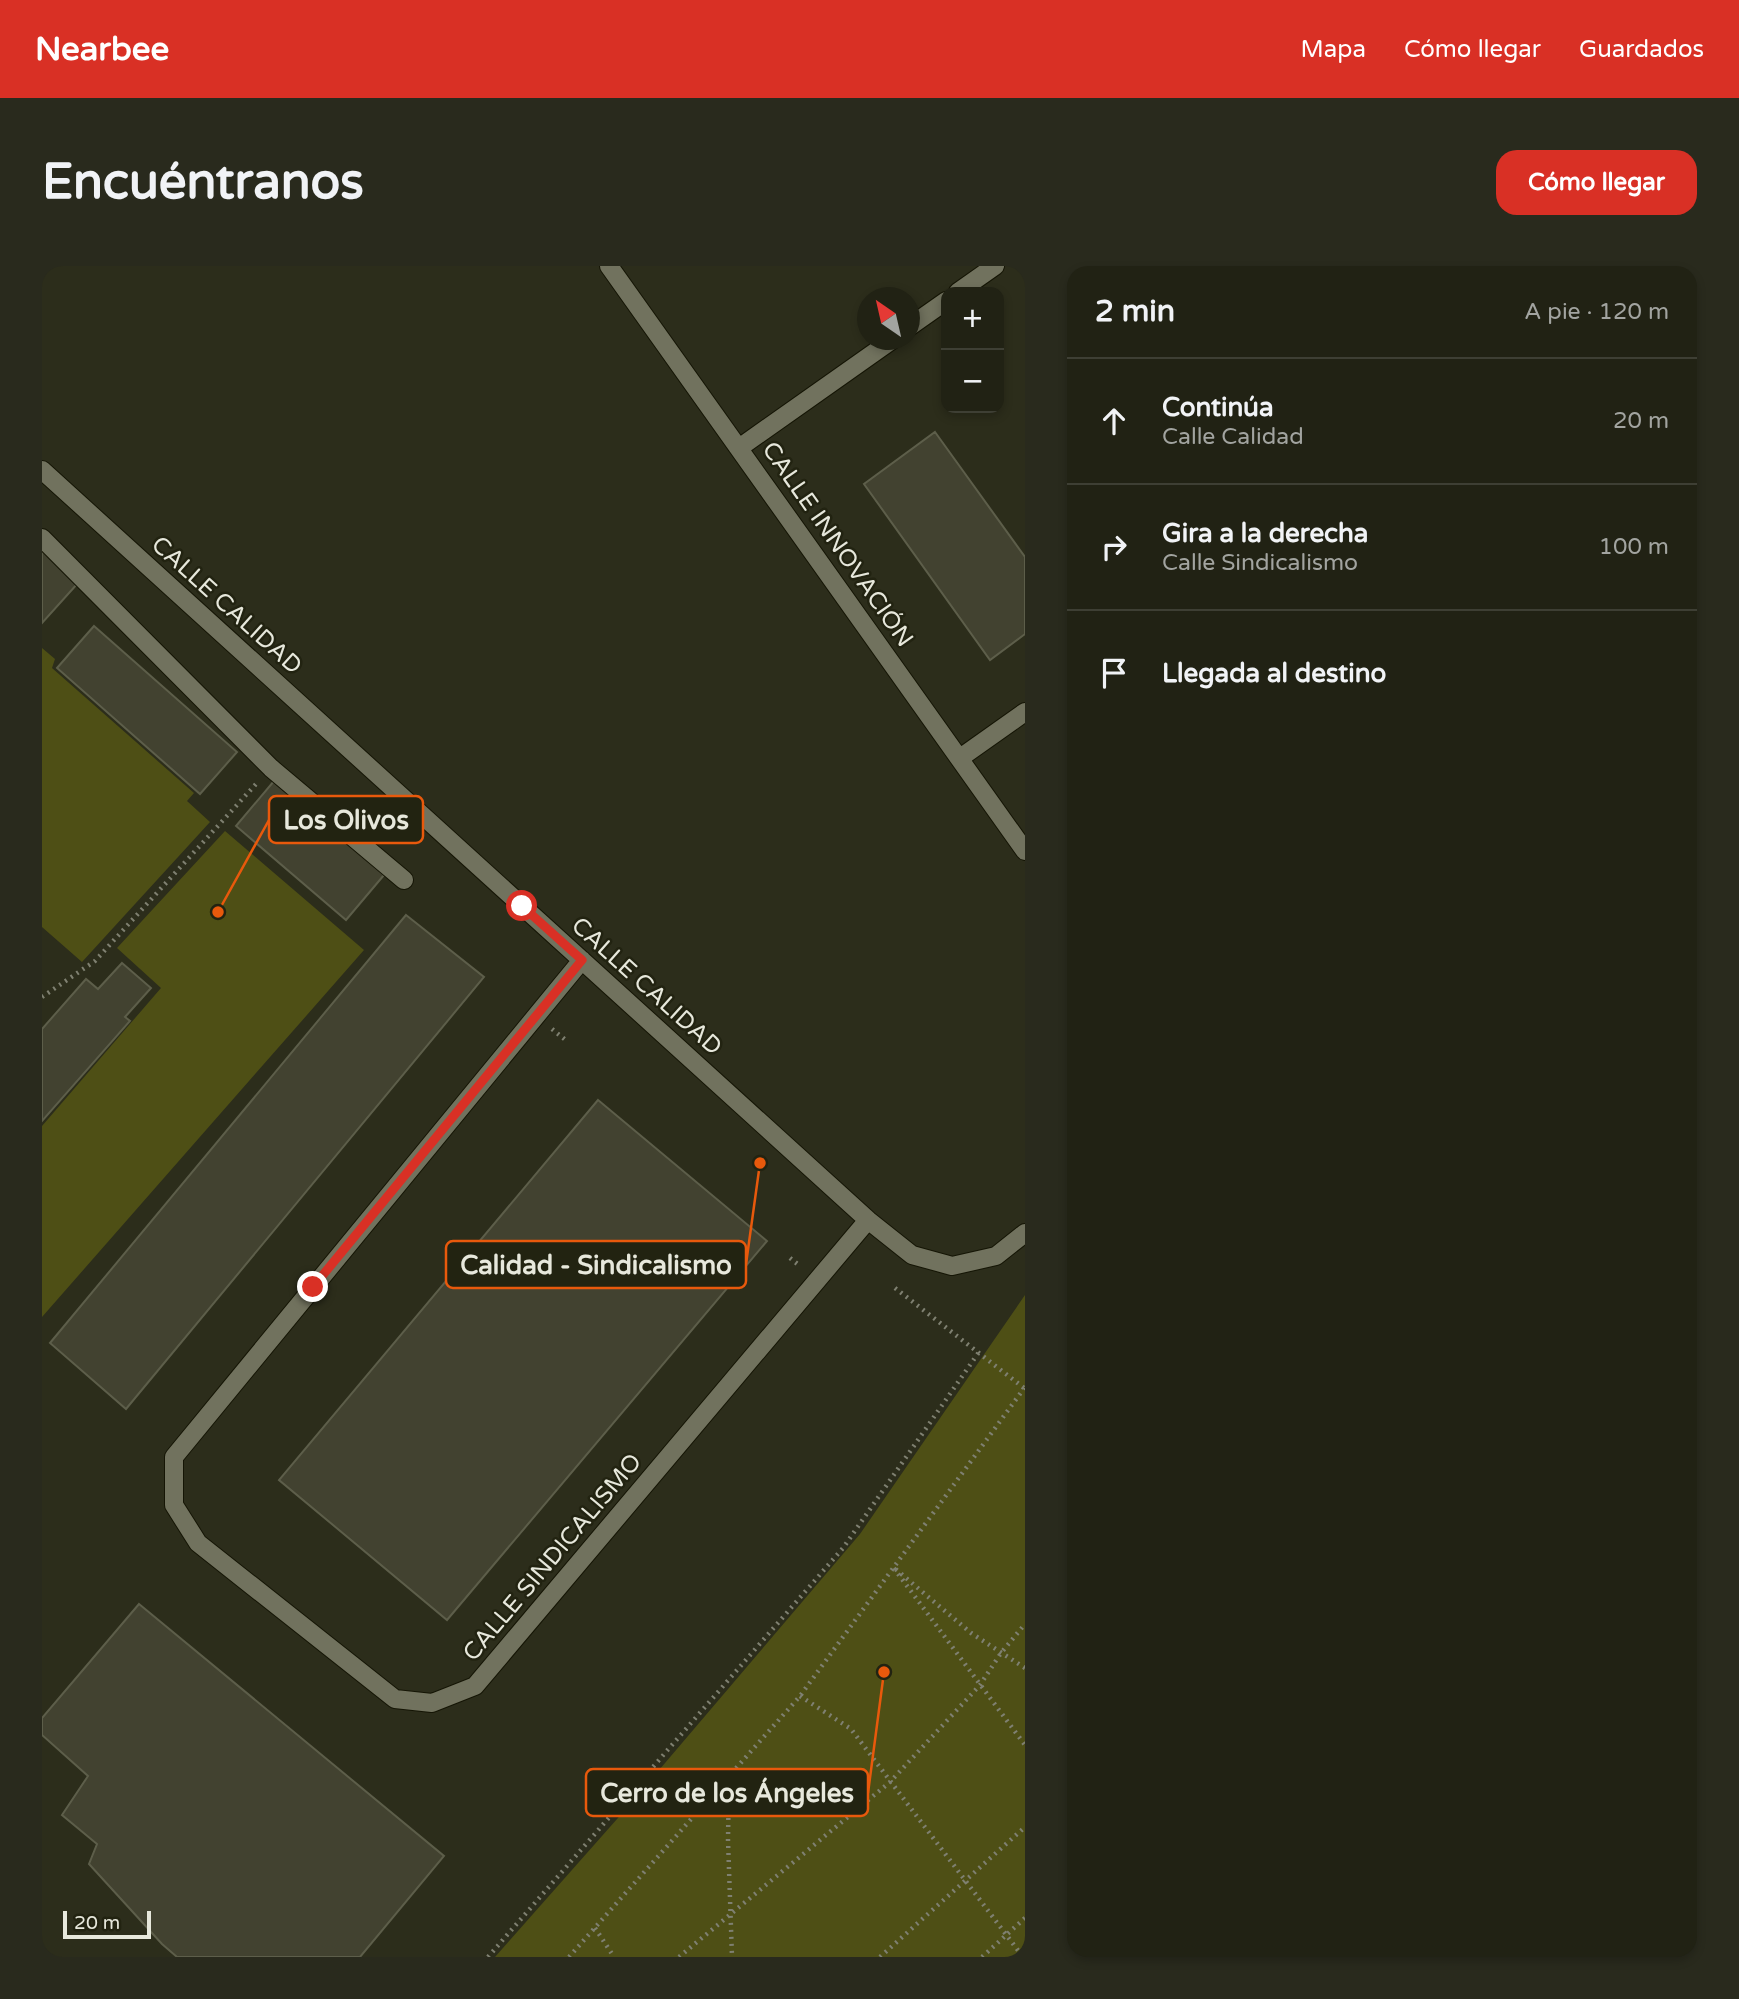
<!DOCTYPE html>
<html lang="es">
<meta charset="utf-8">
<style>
body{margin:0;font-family:"Varela Round",sans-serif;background:#292a1d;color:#f1f3f6}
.controls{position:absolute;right:21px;top:21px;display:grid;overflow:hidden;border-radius:14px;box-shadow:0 4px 10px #0003}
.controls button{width:63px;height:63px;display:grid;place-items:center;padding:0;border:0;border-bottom:2px solid #3e3f34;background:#212214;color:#f1f3f6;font:35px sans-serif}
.compass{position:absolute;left:815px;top:21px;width:63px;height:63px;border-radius:50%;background:#212214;box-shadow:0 4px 10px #0003;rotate:326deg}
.scale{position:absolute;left:21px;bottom:18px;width:88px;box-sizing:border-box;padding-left:7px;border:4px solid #e7e8dc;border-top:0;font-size:19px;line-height:24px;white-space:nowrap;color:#e7e8dc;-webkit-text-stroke:5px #222311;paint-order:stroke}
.stop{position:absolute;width:21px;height:21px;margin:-16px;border:5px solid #d93025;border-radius:50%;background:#fff}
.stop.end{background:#d93025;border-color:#fff;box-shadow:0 2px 7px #0008}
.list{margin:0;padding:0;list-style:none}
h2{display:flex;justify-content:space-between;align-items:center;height:91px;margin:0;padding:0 28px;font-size:30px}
h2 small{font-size:23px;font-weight:400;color:#a2a4a0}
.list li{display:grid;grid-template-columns:46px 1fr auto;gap:21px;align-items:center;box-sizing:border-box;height:126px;padding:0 28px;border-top:2px solid #3e3f34}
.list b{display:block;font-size:26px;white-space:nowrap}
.list p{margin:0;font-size:23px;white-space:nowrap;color:#a2a4a0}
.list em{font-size:23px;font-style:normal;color:#a2a4a0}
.icon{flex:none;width:38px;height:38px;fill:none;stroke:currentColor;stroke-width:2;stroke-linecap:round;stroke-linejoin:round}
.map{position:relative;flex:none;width:983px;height:1691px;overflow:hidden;border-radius:21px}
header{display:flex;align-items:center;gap:42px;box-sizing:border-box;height:98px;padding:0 35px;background:#d93025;color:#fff}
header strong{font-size:33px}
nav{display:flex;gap:38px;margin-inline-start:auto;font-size:24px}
.intro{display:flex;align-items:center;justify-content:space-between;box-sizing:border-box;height:168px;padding:0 42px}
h1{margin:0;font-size:49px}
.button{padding:18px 32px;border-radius:21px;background:#d93025;color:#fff;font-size:24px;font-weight:700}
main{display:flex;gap:42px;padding:0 42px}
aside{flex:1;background:#212214;border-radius:21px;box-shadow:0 4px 10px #0003}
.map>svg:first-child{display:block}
.green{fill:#4e4f15}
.building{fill:#424230;stroke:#5d5e4a;stroke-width:2}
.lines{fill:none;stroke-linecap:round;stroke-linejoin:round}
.lane-casing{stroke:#151505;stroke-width:20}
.street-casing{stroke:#151505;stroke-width:20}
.path{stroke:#7f8071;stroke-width:4.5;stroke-dasharray:2 5;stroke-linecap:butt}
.lane{stroke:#71725e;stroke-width:18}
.street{stroke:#71725e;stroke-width:18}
.route{stroke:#d93025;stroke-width:9}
.labels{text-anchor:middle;stroke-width:5;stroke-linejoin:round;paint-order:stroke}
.street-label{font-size:24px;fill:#e7e8dc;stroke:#222311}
.leader{fill:none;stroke:#e8590c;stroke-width:2.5}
.callout-dot{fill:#e8590c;stroke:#222311;stroke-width:2.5}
.callout{fill:#222311;stroke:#e8590c;stroke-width:2.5}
.callout-label{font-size:26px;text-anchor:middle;font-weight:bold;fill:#e7e8dc}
</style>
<header>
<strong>Nearbee</strong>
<nav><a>Mapa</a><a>Cómo llegar</a><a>Guardados</a></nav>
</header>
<div class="intro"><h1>Encuéntranos</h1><a class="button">Cómo llegar</a></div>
<main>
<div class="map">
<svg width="983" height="1691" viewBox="0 0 983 1691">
<rect width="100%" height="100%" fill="#2c2d1b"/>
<path class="green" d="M0,382L13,393L10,402L152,527L145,535L168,556L40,696L0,661Z
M183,565L322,684L0,1051V860L119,722L75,682Z
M983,1029V1691H453L583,1544L818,1268Z"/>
<path class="building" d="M893,166L983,291V368L948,394L822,218Z
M0,285L36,317L0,357Z
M52,360L195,486L158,528L15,402Z
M232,515L342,609L304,654L194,560Z
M364,649L442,711L84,1143L8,1077Z
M80,697L109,722L83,751L88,755L0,855V763L44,713L56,723Z
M556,834L725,975L405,1354L237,1214Z
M97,1338L402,1590L318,1691H135L120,1678L47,1598L55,1578L20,1549L46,1510L0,1469V1452Z"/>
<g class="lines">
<defs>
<path id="lane" d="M0,272L229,502L362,614"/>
<path id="street" d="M567,0L983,585
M916,26L953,0
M867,61L904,35
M697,182L850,74
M0,204L826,954L870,989L910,1000L954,990L983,967
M918,492L983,446
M540,694L132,1191V1239L156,1277L353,1433L390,1437L433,1420L826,954"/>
</defs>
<use href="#lane" class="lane-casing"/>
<use href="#street" class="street-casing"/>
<path class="path" d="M0,731L53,695L214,518
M510,763L526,776
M748,992L758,1000
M853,1022L982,1122
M983,1402L929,1367L851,1301L983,1479
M758,1430L809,1463L981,1691
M687,1510L686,1574L690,1691
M553,1662L572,1691
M446,1691L801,1282L937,1086
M527,1691L758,1430L983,1121
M637,1691L848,1516L938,1419L959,1387L983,1358
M838,1691L983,1561
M940,1691L983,1652"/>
<use href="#lane" class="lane"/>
<use href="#street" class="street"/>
</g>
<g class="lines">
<path class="route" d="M271,1021L540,694L480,640"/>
</g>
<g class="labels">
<g class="street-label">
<text transform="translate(796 278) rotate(55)" y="8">CALLE INNOVACIÓN</text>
<text transform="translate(185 339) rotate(42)" y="8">CALLE CALIDAD</text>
<text transform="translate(605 720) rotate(42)" y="8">CALLE CALIDAD</text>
<text transform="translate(510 1291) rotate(-50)" y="8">CALLE SINDICALISMO</text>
</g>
</g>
<path class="leader" d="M176 646L227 554M718 897L704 998M842 1406L826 1527"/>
<g class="callout-dot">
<circle cx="176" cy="646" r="7"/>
<circle cx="718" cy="897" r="7"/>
<circle cx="842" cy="1406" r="7"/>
</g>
<g class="callout">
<rect x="227" y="530" width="154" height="47" rx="7"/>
<rect x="404" y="975" width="300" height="47" rx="7"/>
<rect x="544" y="1503" width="282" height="47" rx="7"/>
</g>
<g class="callout-label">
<text x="304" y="563">Los Olivos</text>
<text x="554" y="1008">Calidad - Sindicalismo</text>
<text x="685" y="1536">Cerro de los Ángeles</text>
</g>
</svg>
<div class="controls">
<button>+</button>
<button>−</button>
</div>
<svg class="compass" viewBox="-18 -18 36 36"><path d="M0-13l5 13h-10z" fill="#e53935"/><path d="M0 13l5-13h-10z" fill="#a2a4a0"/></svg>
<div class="scale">20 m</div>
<div class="stop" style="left:480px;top:640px"></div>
<div class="stop end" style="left:271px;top:1021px"></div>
</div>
<aside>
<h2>2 min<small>A pie · 120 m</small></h2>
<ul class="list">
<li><svg class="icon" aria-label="ahead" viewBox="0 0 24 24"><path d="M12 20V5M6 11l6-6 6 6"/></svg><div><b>Continúa</b><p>Calle Calidad</p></div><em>20 m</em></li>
<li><svg class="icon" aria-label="right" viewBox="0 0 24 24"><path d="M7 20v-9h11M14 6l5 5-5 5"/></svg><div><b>Gira a la derecha</b><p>Calle Sindicalismo</p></div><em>100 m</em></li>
<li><svg class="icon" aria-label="arrive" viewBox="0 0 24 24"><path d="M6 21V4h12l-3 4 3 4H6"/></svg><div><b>Llegada al destino</b></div></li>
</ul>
</aside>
</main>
